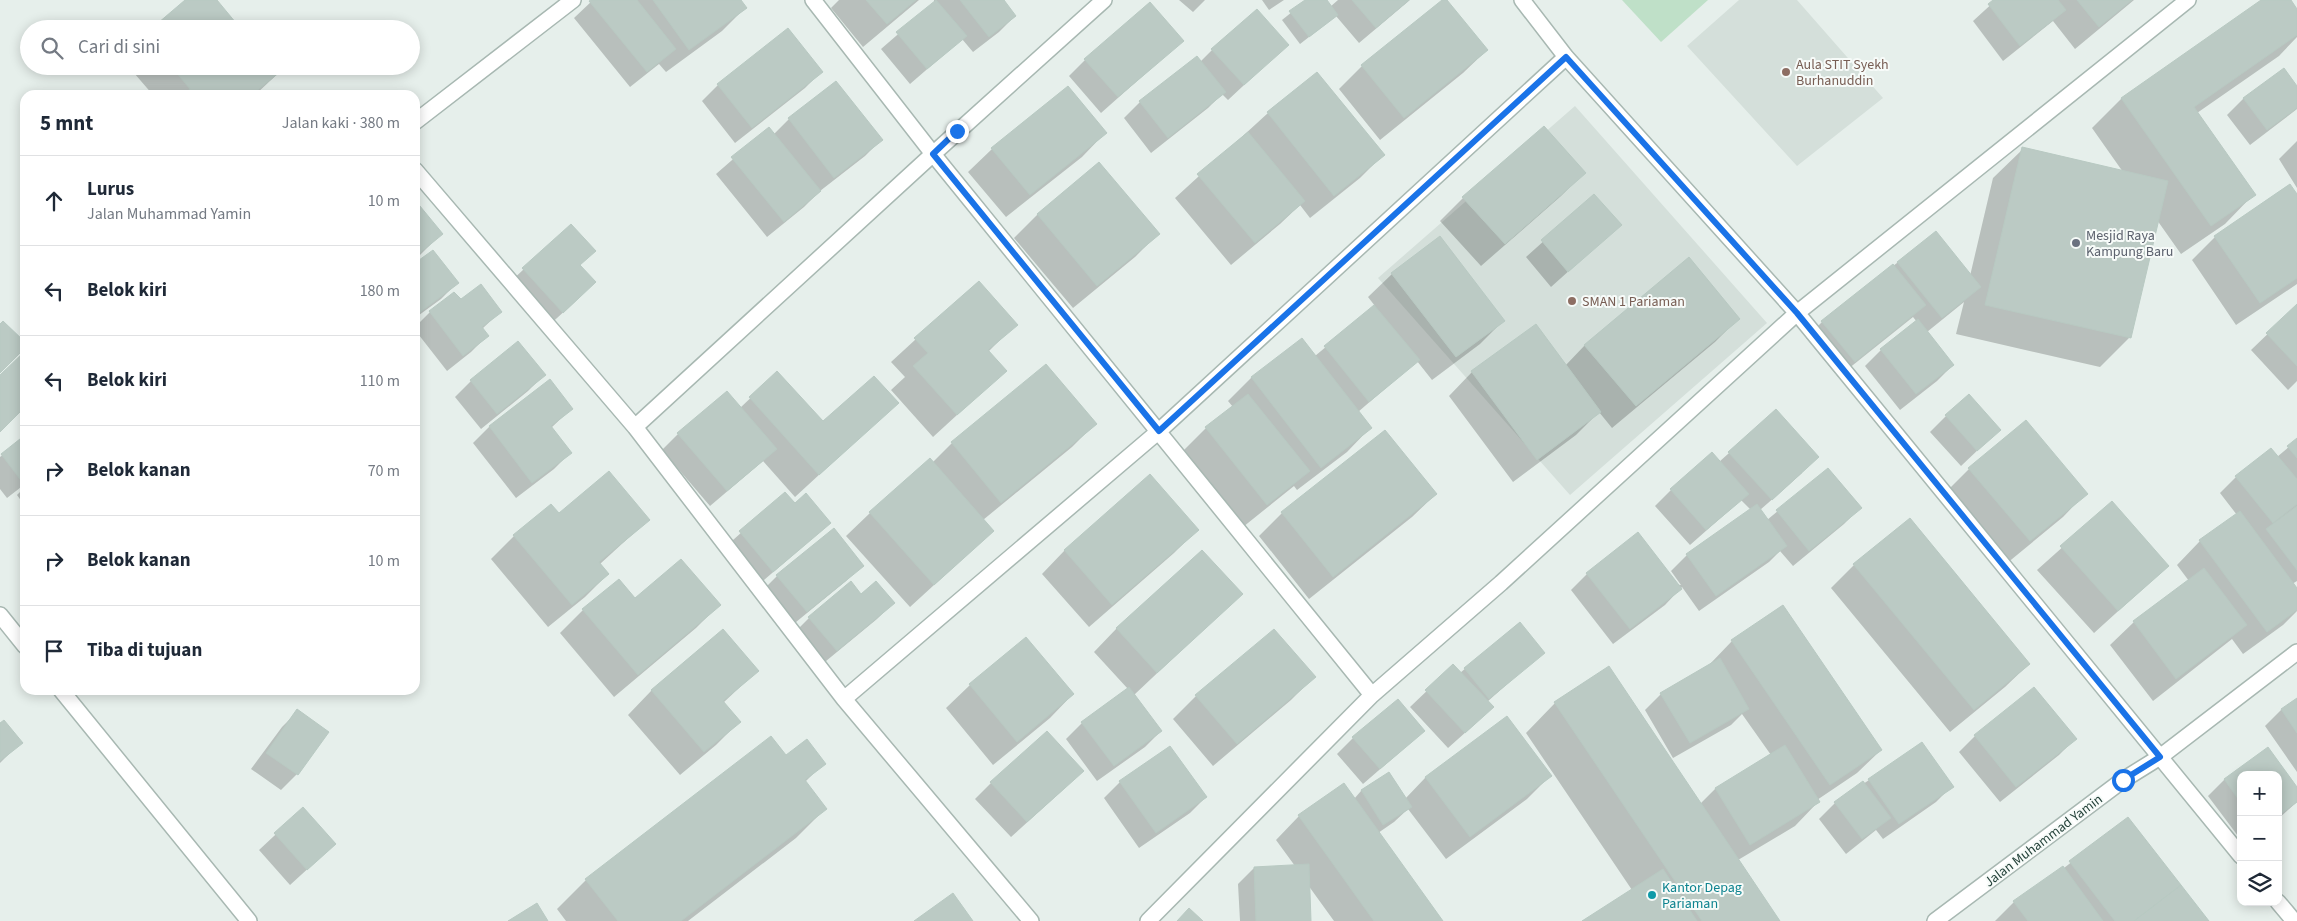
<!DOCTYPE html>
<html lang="id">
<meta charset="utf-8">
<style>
body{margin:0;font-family:"Source Sans 3",sans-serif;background:#f2f2f3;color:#1f2937}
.controls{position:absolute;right:15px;bottom:15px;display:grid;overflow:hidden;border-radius:10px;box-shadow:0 2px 12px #0003}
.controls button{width:45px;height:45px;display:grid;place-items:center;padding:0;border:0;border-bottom:1px solid #e0e1e3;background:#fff;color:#1f2937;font:25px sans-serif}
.stop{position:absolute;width:15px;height:15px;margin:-11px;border:4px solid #1a73e8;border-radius:50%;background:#fff}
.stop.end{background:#1a73e8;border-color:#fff;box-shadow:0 1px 5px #0008}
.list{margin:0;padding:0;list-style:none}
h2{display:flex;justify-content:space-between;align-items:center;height:65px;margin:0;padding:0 20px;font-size:21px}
h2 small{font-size:16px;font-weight:400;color:#747a83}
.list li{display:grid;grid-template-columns:32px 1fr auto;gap:15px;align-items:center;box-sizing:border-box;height:90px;padding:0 20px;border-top:1px solid #e0e1e3}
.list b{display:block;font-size:19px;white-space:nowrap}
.list p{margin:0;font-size:16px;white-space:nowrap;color:#747a83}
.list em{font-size:16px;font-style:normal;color:#747a83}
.icon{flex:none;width:28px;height:28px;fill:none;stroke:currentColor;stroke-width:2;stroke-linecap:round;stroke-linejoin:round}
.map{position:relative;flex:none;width:2297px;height:921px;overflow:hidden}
.search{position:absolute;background:#fff;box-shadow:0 2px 12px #0003;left:20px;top:20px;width:400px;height:55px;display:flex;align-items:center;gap:12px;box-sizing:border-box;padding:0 18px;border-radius:28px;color:#747a83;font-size:19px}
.panel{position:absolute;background:#fff;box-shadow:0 2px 12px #0003;left:20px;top:90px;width:400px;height:605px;border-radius:15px}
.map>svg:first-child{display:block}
.built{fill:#d4dfda}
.green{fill:#bfe0c8}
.shadow{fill:#0003}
.building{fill:#bbcac4;stroke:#b8c9c2}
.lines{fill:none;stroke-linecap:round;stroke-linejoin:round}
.minor-casing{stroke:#a8b8b2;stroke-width:18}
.tertiary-casing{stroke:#a8b8b2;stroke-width:18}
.minor{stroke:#fff;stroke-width:15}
.tertiary{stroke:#fff;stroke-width:15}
.route{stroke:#1a73e8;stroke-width:6}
.education-dot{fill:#8d6e63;stroke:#f7fbf9;stroke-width:2}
.worship-dot{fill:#6b7280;stroke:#f7fbf9;stroke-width:2}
.culture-dot{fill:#0f9aa8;stroke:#f7fbf9;stroke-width:2}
.labels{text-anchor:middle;stroke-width:4;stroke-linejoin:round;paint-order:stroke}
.education-label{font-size:14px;fill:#785e54;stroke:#f7fbf9;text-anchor:start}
.worship-label{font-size:14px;fill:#5b616d;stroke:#f7fbf9;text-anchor:start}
.street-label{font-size:14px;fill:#24423a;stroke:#f7fbf9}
.culture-label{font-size:14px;fill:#0d838f;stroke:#f7fbf9;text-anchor:start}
</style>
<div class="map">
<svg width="2297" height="921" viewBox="0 0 2297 921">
<rect width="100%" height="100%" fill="#e6efeb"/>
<path class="built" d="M1739,0H1797L1883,98L1797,166L1687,46Z
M1575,106L1767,323L1570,495L1378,278Z"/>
<path class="green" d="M1622,0H1708L1661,42Z"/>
<path class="shadow" d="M593,0H740L745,8L722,31L666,72L659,64L630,87L574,18Z
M839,0H919L863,47L831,8Z
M934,0H1002L1015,16L999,32L973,52L962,39L910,84L881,49L934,3Z
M1179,0H1205L1193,12Z
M1262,0H1284L1269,10Z
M1307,0H1325L1330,7L1338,0H1410L1359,43L1336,16L1300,44L1282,20Z
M1446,0L1487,50L1463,73L1380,140L1339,89L1362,66Z
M1996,0H2134L2075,49L2053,21L2003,61L1973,21Z
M2263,0H2289L2297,11V37L2279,56L2197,113L2254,194L2225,224L2181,254L2157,220L2130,337L2100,367L1956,334L1964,302L1927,332L1953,365L1937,381L1900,410L1865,366L1881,350L1917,322L1913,317L1838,377L1806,338L1822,322L1935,233L1970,276L1993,178L2023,149L2123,172L2092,128L2121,99Z
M1182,41L1101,113L1069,76L1085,60Z
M1287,45L1228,100L1222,94L1208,108L1151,153L1124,118L1140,102L1200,62L1212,50Z
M128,66H286L255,95H153Z
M2283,70L2297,89V109L2250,145L2227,115L2243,99Z
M821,72L805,88L735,143L702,101L718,85Z
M1268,113L1383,155L1360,178L1310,218L1300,205L1280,224L1231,265L1175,198Z
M789,119L881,140L865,156L820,191L804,207L767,237L716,174L769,128L774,134Z
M1105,133L1082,157L1006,217L968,172L992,149Z
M2297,141V188L2279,159Z
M1099,163L1158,234L1135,257L1073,308L1014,238L1037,215Z
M1584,173L1561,196L1481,266L1440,221L1463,198Z
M1594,196L1620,225L1551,287L1526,257Z
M2297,196V284L2236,325L2192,260L2215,237Z
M415,202L441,234L415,260Z
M571,225L579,266V298L546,328L507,285Z
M1439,238L1503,321L1480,344L1432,380L1417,361L1358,412L1370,428L1347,452L1297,490L1294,486L1243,527L1183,451L1206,428L1233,407L1228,401L1251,378L1302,340L1315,356L1375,306L1368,297L1392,274Z
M415,265L457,283L441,299L415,318Z
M978,282L1016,324L988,352L1005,371L933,437L891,390L905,377L891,362Z
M454,293L460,301L500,312L482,329L487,336L471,352L447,371L415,330V327L430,312Z
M2297,306V381L2288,390L2251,350Z
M1739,318L1715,342L1612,428L1599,412L1576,435L1513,482L1449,396L1472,372L1535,326L1565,366L1585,345Z
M518,343L544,375L528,391L481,429L455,397L471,381Z
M1046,365L1095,424L1072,447L983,520L993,531L910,607L846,536L870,513L932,463L952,443Z
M777,373L823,423L897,403L795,497L763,461L710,506L662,450L678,434L740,408Z
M550,381L571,409L551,428L570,453L554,469L516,498L473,443L489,427Z
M1776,411L1802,473L1760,510L1767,520L1828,469L1860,508L1844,524L1793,566L1780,551L1769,562L1699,611L1682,587L1665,605L1613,644L1571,590L1587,574L1681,585L1671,571L1687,555L1751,510L1741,500L1690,545L1655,506L1671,490L1719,462Z
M1946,416L1999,430L1961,466L1930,432Z
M25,437V484L7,498L0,489V457Z
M2297,440V581L2292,584L2297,590V611L2283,625L2243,654L2232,639L2153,701L2110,645L2134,622L2189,581L2177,565L2200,541L2237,515L2220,493L2236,477L2271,450L2277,457Z
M1969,469L2086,493L2063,517L2006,564L1946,492Z
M25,487V506L17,495Z
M785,494L795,504L830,523L756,587L724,548Z
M1436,494L1412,517L1309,599L1259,536L1282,513Z
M2112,503L2168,566L2094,633L2037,570Z
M558,515L648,520L600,564L608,574L585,597L548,627L491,559L514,536Z
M1197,530L1174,553L1089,627L1042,574L1065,550Z
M862,565L846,581L790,627L761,592L777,576Z
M1854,565L2029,664L2005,687L1950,732L1831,588Z
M1241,594L1134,695L1161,731L1145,747L1097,781L1066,739L1082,723L1128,689L1094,652L1117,628Z
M861,595L893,603L877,619L820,666L793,634L809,618Z
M635,599L719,605L696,628L614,697L560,633L583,610Z
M1519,623L1543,652L1487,702L1476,723L1448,748L1410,707L1453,666L1460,673Z
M723,630L757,671L723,703L739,722L716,745L680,775L628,715L651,691Z
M1026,639L1073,694L1050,718L993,765L946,708L970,685Z
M1732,641L1881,750L1857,773L1817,800L1818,802L1795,826L1738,860L1778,921H1584L1632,890L1526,733L1555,703L1609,668L1700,804L1715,789L1771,755L1742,714L1731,725L1673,758L1645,710L1661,694L1709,665Z
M1314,677L1291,700L1213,766L1173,719L1196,696Z
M2034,689L2075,739L2059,755L2000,802L1959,752L1975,736Z
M2297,699V772L2265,726L2281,710Z
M298,711L297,774L281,790L251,769L282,727Z
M1506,718L1550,776L1527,799L1446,859L1408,809L1394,822L1378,833L1442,921H1334L1308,885L1310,921H1240L1238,884L1254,868L1295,866L1276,840L1299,816L1343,785L1354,799L1361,791L1389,774L1405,799L1425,778Z
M0,725L21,742L0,763Z
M1424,731L1363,784L1337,754L1353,738Z
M2267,749L2297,789V802L2278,819V775H2241V840L2208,796L2224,780Z
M786,757L824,763L805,782L825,809L796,838L688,921H566L557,909L586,880Z
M1869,780L1952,786L1936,802L1883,839L1876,830L1846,854L1819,819L1835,803Z
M1120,782L1206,797L1190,813L1139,848L1104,798Z
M991,783L1066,787L1011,837L975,799Z
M303,809L335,844L290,885L259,850Z
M2128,818L2207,921H1995L2014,902L2064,868Z"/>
<path class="building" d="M185,0H217L241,29H151Z
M591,0H637L676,49L647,72L589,1Z
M653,0H741L747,8L689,50Z
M866,0H916L887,24Z
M936,0L967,36L927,69L896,32Z
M960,0H1004L1016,16L989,37Z
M1305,0H1327L1338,15L1309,37L1289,11Z
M1352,0H1409L1376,28Z
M1442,0H1447L1488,50L1404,118L1361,65Z
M1993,0H2058L2066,10L2020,46L1988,4Z
M2077,0H2132L2099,27Z
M2261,0H2291L2297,9V35L2194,107L2256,195L2211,226L2121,98Z
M1150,2L1184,41L1118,97L1084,59Z
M1257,9L1289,45L1244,85L1211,49Z
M788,28L823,72L752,128L717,84Z
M1197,56L1226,92L1168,138L1139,101Z
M171,66H287L252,95H183L190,89Z
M2284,68L2297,86V108L2267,130L2243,98Z
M1317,72L1385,155L1334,196L1267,112Z
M836,81L883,140L834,178L788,118Z
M1068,86L1107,133L1030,195L991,148Z
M1544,126L1586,173L1505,244L1462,197Z
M769,127L821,191L784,222L731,157Z
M1248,132L1305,201L1255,243L1197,174Z
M2022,147L2168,181L2131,338L1985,305Z
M1099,162L1160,234L1097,286L1037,214Z
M2290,184L2297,194V278L2260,303L2214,236Z
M1594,194L1622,225L1568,272L1541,240Z
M415,200L443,234L415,257Z
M571,224L596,251L580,265L596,282L563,313L522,268Z
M1936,231L1981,287L1942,318L1897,262Z
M1440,236L1505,321L1456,357L1391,273Z
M433,250L459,283L415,316V263Z
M1689,257L1740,319L1636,406L1584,345Z
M1893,264L1926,305L1855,362L1821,321Z
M979,281L1018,325L988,350L1007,371L957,415L913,366L928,353L914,338Z
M481,284L502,312L482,327L489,336L463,356L429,311L454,292L461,299Z
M2297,304V366L2266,333Z
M1374,305L1420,360L1369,402L1324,346Z
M1918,319L1954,365L1916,394L1880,349Z
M3,321L25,342V348L0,373V324Z
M1536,324L1601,412L1537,460L1471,371Z
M1302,338L1372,428L1321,468L1251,377Z
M518,341L546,375L497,414L470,380Z
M25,351V407L0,432V375Z
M1046,364L1097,424L1001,503L951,442Z
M777,371L823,421L874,376L899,403L819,475L749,397Z
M550,379L573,409L551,426L572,453L532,483L489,426Z
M727,391L777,449L727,491L677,433Z
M1248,394L1310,471L1267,505L1205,427Z
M1969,394L2001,430L1977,451L1945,415Z
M1776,409L1819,457L1772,500L1728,452Z
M2026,420L2088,494L2030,541L1968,468Z
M1385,430L1437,494L1333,577L1281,512Z
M25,435V482L23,483L1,454Z
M2297,438V458L2287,446Z
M2271,448L2297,479V504L2273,523L2235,476Z
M1712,452L1749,494L1706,530L1670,489Z
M930,458L994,531L934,585L869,512Z
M1828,468L1862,508L1809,551L1776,510Z
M609,471L650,520L599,562L609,574L572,605L513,535L551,504L559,513Z
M1150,474L1199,530L1112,605L1064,550Z
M785,492L795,503L806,493L831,523L773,572L739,531Z
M2112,501L2169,566L2118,611L2060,546Z
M1757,504L1787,546L1716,596L1686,554Z
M2297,506V570L2266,529Z
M2240,511L2297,588V610L2267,632L2199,540Z
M1910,518L2030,664L1974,710L1853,564Z
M834,528L864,566L807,612L776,575Z
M1638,532L1682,589L1630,629L1586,573Z
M1202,550L1243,594L1157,673L1116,628Z
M681,559L721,605L638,675L582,609L619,579L635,598Z
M2204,568L2247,625L2176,679L2133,621Z
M851,581L861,594L876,581L895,603L837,651L808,617Z
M1783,605L1882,750L1830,785L1731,640Z
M1520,622L1545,653L1489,699L1464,668Z
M723,629L759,671L723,701L741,722L704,752L651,690Z
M1274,629L1316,677L1237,744L1195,695Z
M1026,637L1074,694L1017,742L969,684Z
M1720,658L1749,709L1690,743L1660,693Z
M1453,664L1494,707L1465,733L1425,690Z
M1609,666L1780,921H1702L1554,702Z
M1129,687L1162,731L1114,766L1081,722Z
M2034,687L2077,739L2016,787L1974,735Z
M2297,698V733L2281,709Z
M1398,699L1425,731L1380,769L1352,737Z
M297,709L329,732L298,775L266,753Z
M1507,716L1552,776L1470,837L1425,777Z
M4,720L23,743L0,761V723Z
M1047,731L1084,771L1027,822L990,782Z
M771,736L786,755L807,739L826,764L805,780L827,809L681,921H618L585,879Z
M1922,742L1954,787L1899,824L1868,779Z
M1785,745L1820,802L1750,845L1715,788Z
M1170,746L1207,797L1156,833L1119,781Z
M2268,747L2297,787V802L2278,816V775H2241V803L2224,779Z
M1389,772L1412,807L1383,825L1361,790Z
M1863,781L1891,818L1862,839L1834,802Z
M1344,783L1443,921H1374L1298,815Z
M303,807L336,844L307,870L274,833Z
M2128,817L2181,885L2134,921H2115L2069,861Z
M1309,864L1311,921H1256L1254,867Z
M2063,866L2103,921H2028L2013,901Z
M1663,869L1697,921H1582Z
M2181,885L2209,921H2134Z
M953,893L973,921H914Z
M537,903L548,921H508Z
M1189,908L1203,921H1177Z"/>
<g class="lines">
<defs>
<path id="minor" d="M813,0L933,154L1372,695
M1522,0L1566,57L1797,313L2241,856
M415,122L573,0
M415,170L635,427L844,699L1031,921
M635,427L933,154L1104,0
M0,615L25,646
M61,690L249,921
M844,699L1159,431L1566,57
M2278,902L2294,921
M1148,921L1372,695L1501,583L1797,313L2188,0"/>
<path id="tertiary" d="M1935,921L2123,780L2160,757L2297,652"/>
</defs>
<use href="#minor" class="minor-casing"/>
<use href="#tertiary" class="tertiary-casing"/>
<use href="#minor" class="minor"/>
<use href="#tertiary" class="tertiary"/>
</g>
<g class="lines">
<path class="route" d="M957,131L933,154L1159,431L1566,57L1797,313L2160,757L2123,780"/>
</g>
<g class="education-dot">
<circle cx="1786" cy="72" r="5"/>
<circle cx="1572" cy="301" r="5"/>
</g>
<circle class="worship-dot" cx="2076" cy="243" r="5"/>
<circle class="culture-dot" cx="1652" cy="895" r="5"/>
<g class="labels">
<g class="education-label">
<text x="1796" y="69">Aula STIT Syekh<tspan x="1796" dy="16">Burhanuddin</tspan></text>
<text x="1582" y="306">SMAN 1 Pariaman</text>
</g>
<g class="worship-label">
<text x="2086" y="240">Mesjid Raya<tspan x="2086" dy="16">Kampung Baru</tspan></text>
</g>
<g class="street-label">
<text transform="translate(2043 840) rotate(-37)" y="5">Jalan Muhammad Yamin</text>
</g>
<g class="culture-label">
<text x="1662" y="892">Kantor Depag<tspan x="1662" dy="16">Pariaman</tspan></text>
</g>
</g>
</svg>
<div class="controls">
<button>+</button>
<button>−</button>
<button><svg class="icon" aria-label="layers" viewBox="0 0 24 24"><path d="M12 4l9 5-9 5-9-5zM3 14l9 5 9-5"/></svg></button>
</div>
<div class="stop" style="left:2123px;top:780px"></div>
<div class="stop end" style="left:957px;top:131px"></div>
<div class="search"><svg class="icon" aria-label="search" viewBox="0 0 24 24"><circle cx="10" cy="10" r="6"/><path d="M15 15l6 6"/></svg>Cari di sini</div>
<section class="panel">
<h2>5 mnt<small>Jalan kaki · 380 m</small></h2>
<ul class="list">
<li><svg class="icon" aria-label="ahead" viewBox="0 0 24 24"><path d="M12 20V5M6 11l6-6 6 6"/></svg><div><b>Lurus</b><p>Jalan Muhammad Yamin</p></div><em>10 m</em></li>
<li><svg class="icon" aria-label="left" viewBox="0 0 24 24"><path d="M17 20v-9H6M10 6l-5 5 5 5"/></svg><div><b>Belok kiri</b></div><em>180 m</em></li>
<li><svg class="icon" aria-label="left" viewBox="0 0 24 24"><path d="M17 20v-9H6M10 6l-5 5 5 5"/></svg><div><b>Belok kiri</b></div><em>110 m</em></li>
<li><svg class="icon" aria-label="right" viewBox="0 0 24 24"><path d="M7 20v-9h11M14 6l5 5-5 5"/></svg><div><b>Belok kanan</b></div><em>70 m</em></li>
<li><svg class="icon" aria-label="right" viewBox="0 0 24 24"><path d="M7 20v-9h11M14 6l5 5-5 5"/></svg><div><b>Belok kanan</b></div><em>10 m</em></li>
<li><svg class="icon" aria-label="arrive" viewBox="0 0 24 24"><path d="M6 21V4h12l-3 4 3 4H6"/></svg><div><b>Tiba di tujuan</b></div></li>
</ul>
</section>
</div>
